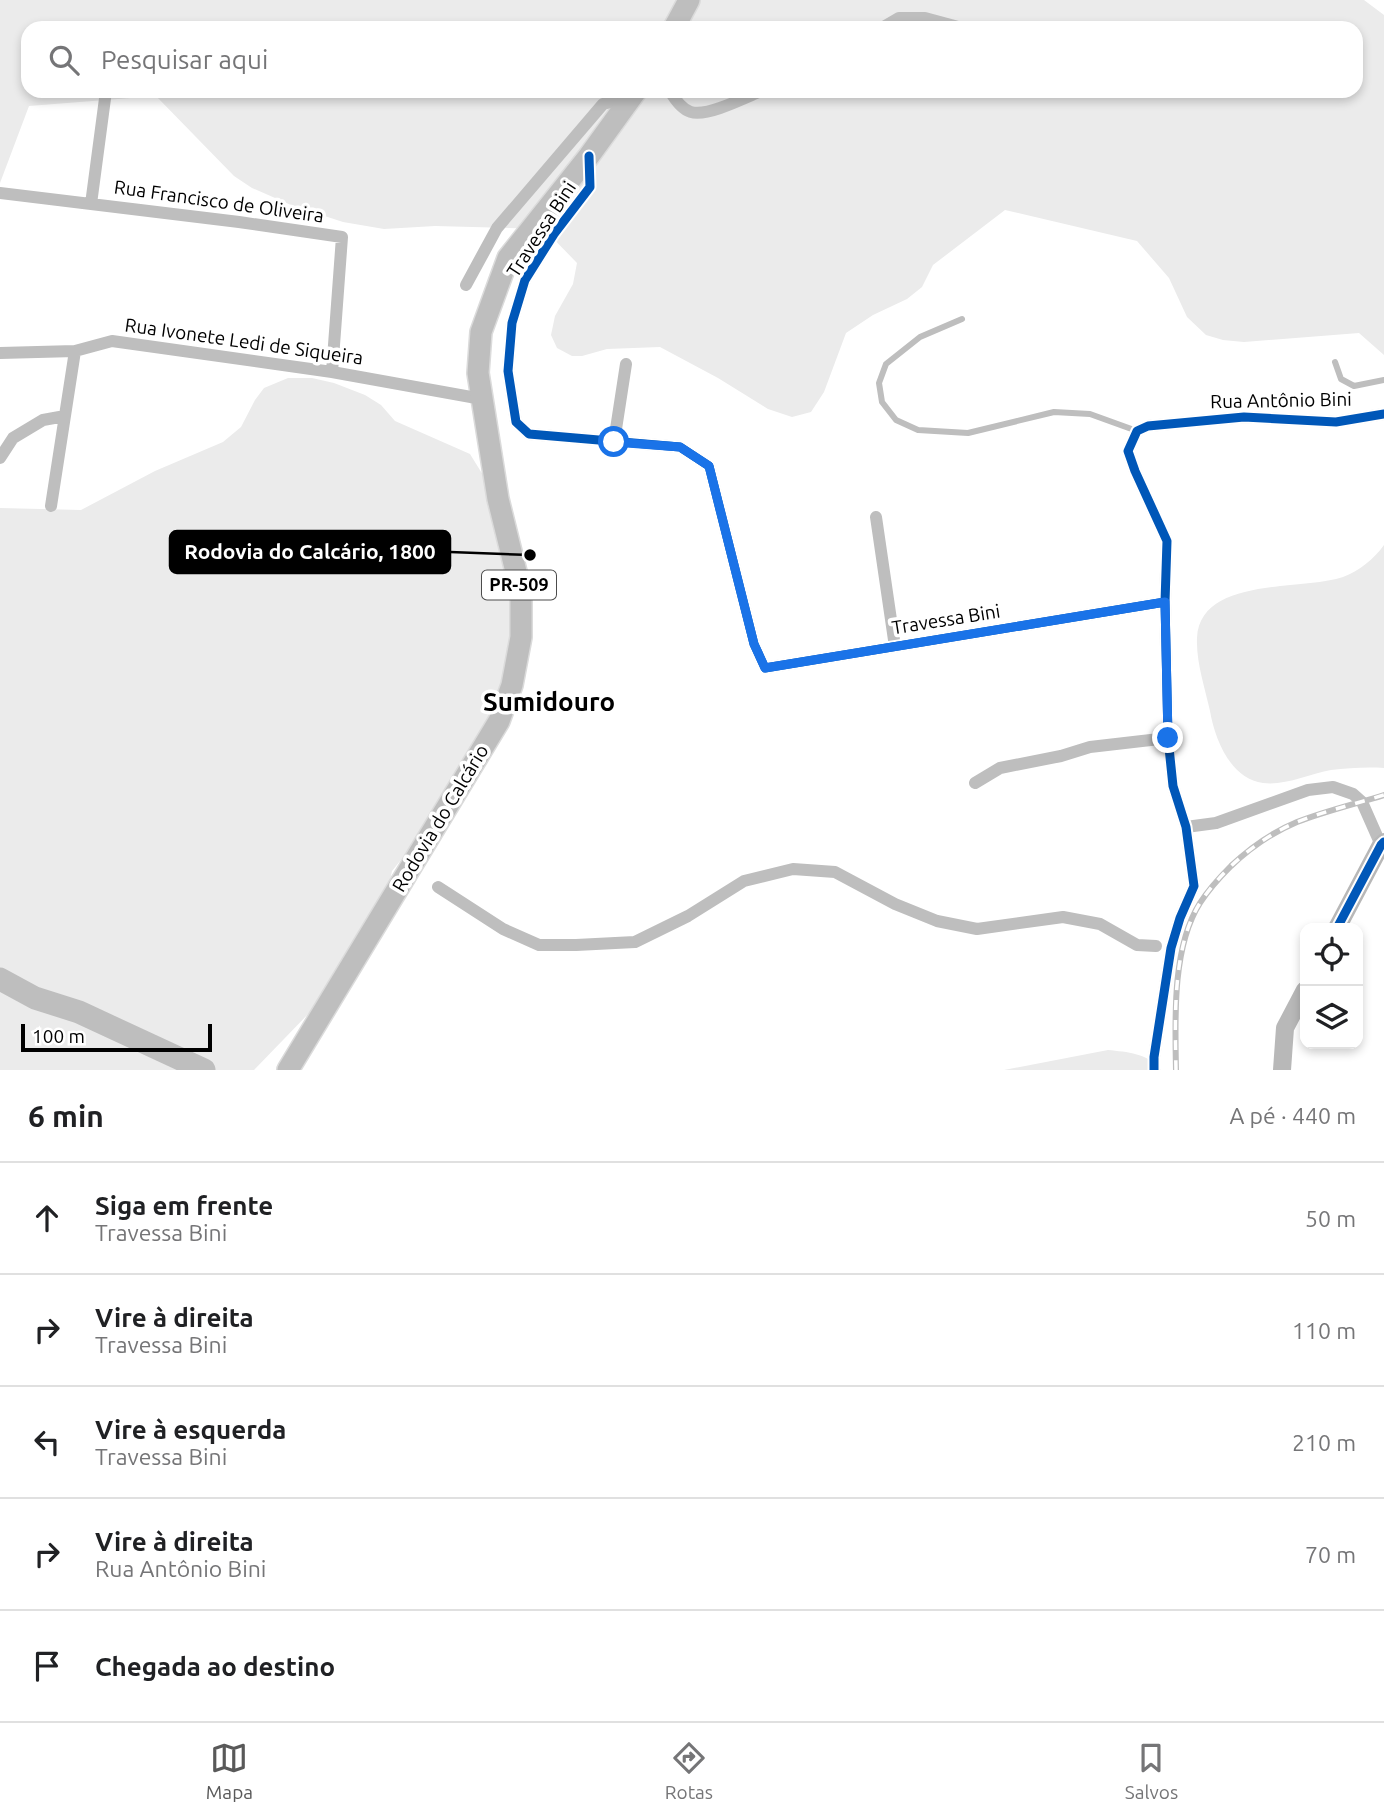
<!DOCTYPE html>
<html lang="pt">
<meta charset="utf-8">
<style>
body{margin:0;font-family:Ubuntu,sans-serif;background:#f6f6f6;color:#202124}
.controls{position:absolute;right:21px;bottom:21px;display:grid;overflow:hidden;border-radius:14px;box-shadow:0 4px 10px #0003}
.controls button{width:63px;height:63px;display:grid;place-items:center;padding:0;border:0;border-bottom:2px solid #e0e0e0;background:#fff;color:#202124;font:35px sans-serif}
.scale{position:absolute;left:21px;bottom:18px;width:191px;box-sizing:border-box;padding-left:7px;border:4px solid #000;border-top:0;font-size:19px;line-height:24px;white-space:nowrap;color:#000;-webkit-text-stroke:5px #fff;paint-order:stroke}
.stop{position:absolute;width:21px;height:21px;margin:-16px;border:5px solid #1a73e8;border-radius:50%;background:#fff}
.stop.end{background:#1a73e8;border-color:#fff;box-shadow:0 2px 7px #0008}
.list{margin:0;padding:0;list-style:none}
h2{display:flex;justify-content:space-between;align-items:center;height:91px;margin:0;padding:0 28px;font-size:30px}
h2 small{font-size:23px;font-weight:400;color:#757577}
.list li{display:grid;grid-template-columns:46px 1fr auto;gap:21px;align-items:center;box-sizing:border-box;height:112px;padding:0 28px;border-top:2px solid #e0e0e0}
.list b{display:block;font-size:26px;white-space:nowrap}
.list p{margin:0;font-size:23px;white-space:nowrap;color:#757577}
.list em{font-size:23px;font-style:normal;color:#757577}
.icon{flex:none;width:38px;height:38px;fill:none;stroke:currentColor;stroke-width:2;stroke-linecap:round;stroke-linejoin:round}
.map{position:relative;flex:none;width:1384px;height:1070px;overflow:hidden}
.search{position:absolute;background:#fff;box-shadow:0 4px 10px #0003;left:21px;right:21px;top:21px;height:77px;display:flex;align-items:center;gap:18px;box-sizing:border-box;padding:0 24px;border-radius:21px;color:#757577;font-size:26px}
.sheet{height:651px;background:#fff}
nav{display:flex;justify-content:space-around;align-items:center;box-sizing:border-box;height:98px;border-top:2px solid #e0e0e0;background:#fff;font-size:19px;color:#757577}
nav a{display:grid;justify-items:center;gap:4px}
nav .on{color:#595959}
.map>svg:first-child{display:block}
.green{fill:#ebebeb;fill-rule:evenodd}
.lines{fill:none;stroke-linecap:round;stroke-linejoin:round}
.river{stroke:#bebebe;stroke-width:23}
.primary-casing{stroke:#dbdbdb;stroke-width:24}
.lane{stroke:#bebebe;stroke-width:6}
.street{stroke:#bebebe;stroke-width:12}
.secondary{stroke:#b8b8b8;stroke-width:18}
.primary{stroke:#bebebe;stroke-width:21}
.rail-casing{stroke:#bebebe;stroke-width:6}
.rail{stroke:#fff;stroke-width:3.5;stroke-dasharray:10;stroke-linecap:butt}
.cycleway-casing{stroke:#fff;stroke-width:13}
.cycleway{stroke:#0057b8;stroke-width:9}
.route{stroke:#1a73e8;stroke-width:9}
.labels{text-anchor:middle;stroke-width:7;stroke-linejoin:round;paint-order:stroke}
.shield{fill:#fff;stroke:#4c4c4c;stroke-width:2}
.shield-label{font-size:18px;font-weight:bold;fill:#000}
.street-label{font-size:19px;fill:#000;stroke:#fff}
.district-label{font-size:26px;font-weight:bold;fill:#000;stroke:#fff}
.leader{fill:none;stroke:#000;stroke-width:2.5}
.callout-dot{fill:#000;stroke:#fff;stroke-width:2.5}
.callout{fill:#000;stroke:#000;stroke-width:2.5}
.callout-label{font-size:21px;text-anchor:middle;font-weight:bold;fill:#fff}
</style>
<div class="map">
<svg width="1384" height="1070" viewBox="0 0 1384 1070">
<rect width="100%" height="100%" fill="#fff"/>
<path class="green" d="M0,0H1364L1384,15V355L1359,333L1244,342L1223,340L1206,335L1187,317L1169,278L1137,241L1005,210L933,265L922,287L907,299L873,315L846,333L824,392L811,412L792,417L768,409L718,378L660,347L607,349L582,356H572L557,348L551,335L555,316L573,284L577,263L544,229L435,226L384,229L343,222L291,205L252,188L234,176L156,96L29,106L0,183ZM28,28H1356V91H28Z
M288,378H312L334,383L365,395L381,405L395,421L470,454L491,488L517,604L500,701L416,841L392,871L386,900L313,1009L254,1070H0V508L81,510L155,471L223,442L241,427L255,400L264,388Z
M1384,545V768C1367,767 1348,768 1331,770C1310,774 1284,786 1263,783C1231,779 1215,740 1210,711C1205,688 1196,662 1197,638C1200,576 1303,591 1343,577C1359,571 1374,559 1384,545Z
M1108,1050C1127,1052 1148,1053 1161,1070H1004Z"/>
<g class="lines">
<path class="river" d="M0,979L35,998L79,1012L204,1070"/>
<defs>
<path id="primary" d="M674,28L689,0
M288,1070L499,721L512,685L521,637V592L498,499L478,373L481,332L508,258L589,156L636,91"/>
</defs>
<use href="#primary" class="primary-casing"/>
<path class="lane" d="M962,319L920,337L886,364L879,383L882,402L896,420L918,430L968,433L1054,412L1090,414L1137,431
M1335,362L1341,379L1354,386L1384,380"/>
<path class="street" d="M882,28L899,18H925L962,28
M670,91C684,115 694,117 720,108C734,103 747,97 761,91
M589,156L590,187L554,234L525,280L512,323L508,371L516,422L529,434L680,447L709,466L754,644L765,668L1165,602
M0,193L239,222L342,237L332,372
M91,204L106,91
M466,285L497,228L603,104L632,96
M0,353L75,351L112,341L332,372L482,399
M614,442L626,364
M0,458L13,438L43,420L65,416
M51,506L75,351
M876,517L895,647
M975,783L1000,768L1061,756L1090,747L1168,738
M1186,827L1216,823L1308,790L1333,787L1353,794L1362,802L1381,845
M438,887L503,929L539,945H576L635,942L688,916L744,881L793,869L835,872L895,904L937,921L977,929L1063,917L1100,924L1137,945L1156,946
M1154,1070V1057L1171,948L1180,918L1194,886L1186,827L1173,786L1168,738L1165,602L1167,541L1135,471L1128,451L1137,431L1148,426L1244,417L1336,422L1384,414"/>
<path class="secondary" d="M1337,928L1381,845L1384,842
M1282,1070L1285,1028L1305,990"/>
<use href="#primary" class="primary"/>
<defs>
<path id="rail" d="M1176,1070C1175,1019 1172,947 1200,903C1209,889 1219,878 1231,866C1250,848 1273,832 1297,822C1325,811 1355,804 1384,795"/>
</defs>
<use href="#rail" class="rail-casing"/>
<use href="#rail" class="rail"/>
<defs>
<path id="cycleway" d="M589,156L590,187L554,234L525,280L512,323L508,371L516,422L529,434L680,447L709,466L754,644L765,668L1165,602
M1337,928L1381,845L1384,842
M1154,1070V1057L1171,948L1180,918L1194,886L1186,827L1173,786L1168,738L1165,602L1167,541L1135,471L1128,451L1137,431L1148,426L1244,417L1336,422L1384,414"/>
</defs>
<use href="#cycleway" class="cycleway-casing"/>
<use href="#cycleway" class="cycleway"/>
</g>
<g class="lines">
<path class="route" d="M614,442L680,447L709,466L754,644L765,668L1165,602L1168,738"/>
</g>
<g class="labels">
<rect class="shield" x="482" y="570.5" width="74" height="29" rx="5"/>
<g class="shield-label">
<text x="519" y="591">PR-509</text>
</g>
<g class="street-label">
<text transform="translate(219 201) rotate(8)" y="7">Rua Francisco de Oliveira</text>
<text transform="translate(541 229) rotate(-57)" y="7">Travessa Bini</text>
<text transform="translate(244 341) rotate(8)" y="7">Rua Ivonete Ledi de Siqueira</text>
<text transform="translate(1281 400) rotate(-1)" y="7">Rua Antônio Bini</text>
<text transform="translate(946 619) rotate(-9)" y="7">Travessa Bini</text>
<text transform="translate(440 818) rotate(-59)" y="7">Rodovia do Calcário</text>
</g>
<g class="district-label">
<text x="549" y="711">Sumidouro</text>
</g>
</g>
<path class="leader" d="M530 555L450 552"/>
<circle class="callout-dot" cx="530" cy="555" r="7"/>
<rect class="callout" x="170" y="531" width="280" height="42" rx="7"/>
<g class="callout-label">
<text x="310" y="559">Rodovia do Calcário, 1800</text>
</g>
</svg>
<div class="controls">
<button><svg class="icon" aria-label="locate" viewBox="0 0 24 24"><circle cx="12" cy="12" r="6"/><path d="M12 2v4M12 18v4M2 12h4M18 12h4"/></svg></button>
<button><svg class="icon" aria-label="layers" viewBox="0 0 24 24"><path d="M12 4l9 5-9 5-9-5zM3 14l9 5 9-5"/></svg></button>
</div>
<div class="scale">100 m</div>
<div class="stop" style="left:614px;top:442px"></div>
<div class="stop end" style="left:1168px;top:738px"></div>
<div class="search"><svg class="icon" aria-label="search" viewBox="0 0 24 24"><circle cx="10" cy="10" r="6"/><path d="M15 15l6 6"/></svg>Pesquisar aqui</div>
</div>
<section class="sheet">
<h2>6 min<small>A pé · 440 m</small></h2>
<ul class="list">
<li><svg class="icon" aria-label="ahead" viewBox="0 0 24 24"><path d="M12 20V5M6 11l6-6 6 6"/></svg><div><b>Siga em frente</b><p>Travessa Bini</p></div><em>50 m</em></li>
<li><svg class="icon" aria-label="right" viewBox="0 0 24 24"><path d="M7 20v-9h11M14 6l5 5-5 5"/></svg><div><b>Vire à direita</b><p>Travessa Bini</p></div><em>110 m</em></li>
<li><svg class="icon" aria-label="left" viewBox="0 0 24 24"><path d="M17 20v-9H6M10 6l-5 5 5 5"/></svg><div><b>Vire à esquerda</b><p>Travessa Bini</p></div><em>210 m</em></li>
<li><svg class="icon" aria-label="right" viewBox="0 0 24 24"><path d="M7 20v-9h11M14 6l5 5-5 5"/></svg><div><b>Vire à direita</b><p>Rua Antônio Bini</p></div><em>70 m</em></li>
<li><svg class="icon" aria-label="arrive" viewBox="0 0 24 24"><path d="M6 21V4h12l-3 4 3 4H6"/></svg><div><b>Chegada ao destino</b></div></li>
</ul>
</section>
<nav>
<a class="on"><svg class="icon" aria-label="map" viewBox="0 0 24 24"><path d="M3 6l6-2 6 2 6-2v14l-6 2-6-2-6 2zM9 4v14M15 6v14"/></svg>Mapa</a>
<a><svg class="icon" aria-label="directions" viewBox="0 0 24 24"><path d="M12 3l9 9-9 9-9-9zM9 14v-3h6M13 9l2 2-2 2"/></svg>Rotas</a>
<a><svg class="icon" aria-label="saved" viewBox="0 0 24 24"><path d="M7 4h10v16l-5-4-5 4z"/></svg>Salvos</a>
</nav>
